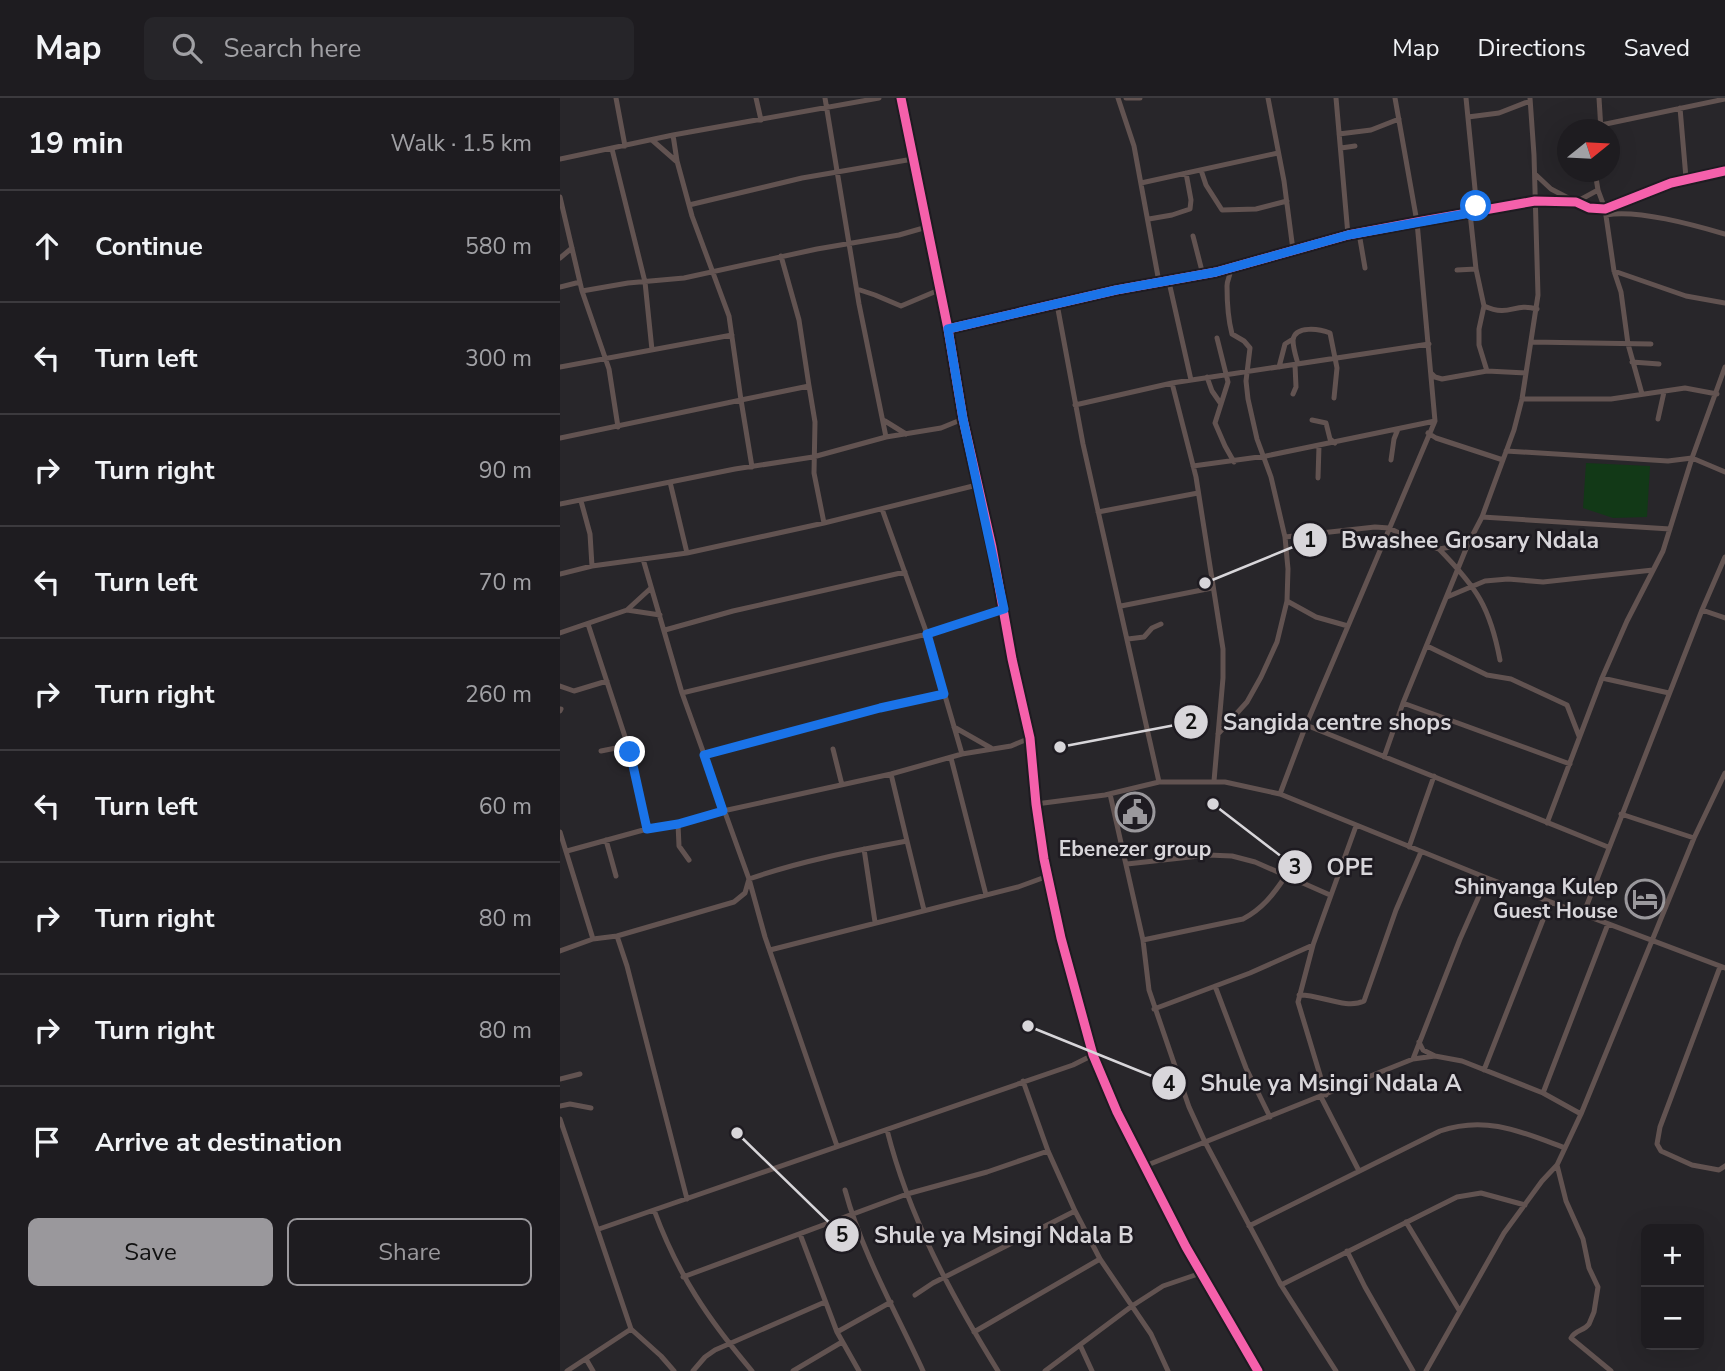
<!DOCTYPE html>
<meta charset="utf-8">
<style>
body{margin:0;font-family:"Nunito Sans",sans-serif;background:#262529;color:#f1f3f6}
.controls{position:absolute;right:21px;bottom:21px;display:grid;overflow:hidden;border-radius:10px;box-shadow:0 7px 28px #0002}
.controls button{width:63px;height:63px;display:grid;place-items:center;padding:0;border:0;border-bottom:2px solid #3c3a3e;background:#1e1c20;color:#f1f3f6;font:35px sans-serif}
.compass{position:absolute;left:997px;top:21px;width:63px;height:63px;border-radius:50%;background:#1e1c20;box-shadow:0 7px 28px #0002;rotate:72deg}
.stop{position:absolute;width:21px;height:21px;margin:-16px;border:5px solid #1a73e8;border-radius:50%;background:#fff}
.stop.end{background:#1a73e8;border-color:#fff;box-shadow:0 2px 7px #0008}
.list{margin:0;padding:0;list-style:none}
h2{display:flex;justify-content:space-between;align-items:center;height:91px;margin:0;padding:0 28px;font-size:30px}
h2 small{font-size:23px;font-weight:400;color:#a1a1a5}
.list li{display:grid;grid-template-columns:46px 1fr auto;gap:21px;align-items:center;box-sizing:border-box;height:112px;padding:0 28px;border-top:2px solid #3c3a3e}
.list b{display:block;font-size:26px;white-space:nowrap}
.list em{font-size:23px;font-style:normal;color:#a1a1a5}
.actions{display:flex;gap:14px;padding:21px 28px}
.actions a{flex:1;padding:16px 0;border:2px solid #9a989c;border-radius:10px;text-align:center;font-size:24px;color:#9a989c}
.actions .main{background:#9a989c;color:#111}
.icon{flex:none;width:38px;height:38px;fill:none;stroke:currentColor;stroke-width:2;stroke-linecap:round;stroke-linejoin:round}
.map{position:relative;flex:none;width:1165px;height:1273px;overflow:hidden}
header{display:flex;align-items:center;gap:42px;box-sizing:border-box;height:98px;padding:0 35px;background:#1e1c20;border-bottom:2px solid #3c3a3e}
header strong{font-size:33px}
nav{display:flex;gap:38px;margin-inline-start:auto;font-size:24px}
.search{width:490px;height:63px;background:#262529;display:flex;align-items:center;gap:18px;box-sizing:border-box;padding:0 24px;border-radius:10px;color:#a1a1a5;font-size:26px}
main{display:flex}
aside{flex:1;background:#1e1c20}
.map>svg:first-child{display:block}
.green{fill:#123917}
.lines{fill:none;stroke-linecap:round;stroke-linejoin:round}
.minor{stroke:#625351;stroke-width:5}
.tertiary{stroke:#625351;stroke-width:7}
.cycleway-casing{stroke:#1e1b21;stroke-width:13}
.cycleway{stroke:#f560ab;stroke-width:9}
.route{stroke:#1a73e8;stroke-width:9}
.labels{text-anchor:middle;stroke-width:5;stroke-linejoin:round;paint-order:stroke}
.poi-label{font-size:21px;font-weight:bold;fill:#d8d6da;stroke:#1e1b21}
.leader{fill:none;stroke:#d8d6da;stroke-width:2.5}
.callout-dot{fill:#d8d6da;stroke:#1e1b21;stroke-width:2.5}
.mark-label{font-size:21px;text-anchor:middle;font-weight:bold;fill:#111}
.callout-label{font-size:23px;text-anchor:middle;font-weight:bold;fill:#d8d6da;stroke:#1e1b21;stroke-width:5;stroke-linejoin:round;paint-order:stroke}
</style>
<header>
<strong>Map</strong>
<div class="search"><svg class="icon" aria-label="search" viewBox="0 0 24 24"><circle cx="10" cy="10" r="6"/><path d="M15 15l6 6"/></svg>Search here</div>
<nav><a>Map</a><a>Directions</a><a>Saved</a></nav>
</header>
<main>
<aside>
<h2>19 min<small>Walk · 1.5 km</small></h2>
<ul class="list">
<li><svg class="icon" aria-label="ahead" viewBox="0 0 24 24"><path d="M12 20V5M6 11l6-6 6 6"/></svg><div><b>Continue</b></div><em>580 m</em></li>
<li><svg class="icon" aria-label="left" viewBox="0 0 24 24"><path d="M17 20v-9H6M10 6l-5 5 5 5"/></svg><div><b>Turn left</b></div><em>300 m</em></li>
<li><svg class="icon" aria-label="right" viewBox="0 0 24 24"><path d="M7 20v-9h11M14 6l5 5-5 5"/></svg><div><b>Turn right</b></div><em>90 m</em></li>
<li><svg class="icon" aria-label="left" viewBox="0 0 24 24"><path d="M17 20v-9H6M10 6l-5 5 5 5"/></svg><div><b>Turn left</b></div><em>70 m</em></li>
<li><svg class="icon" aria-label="right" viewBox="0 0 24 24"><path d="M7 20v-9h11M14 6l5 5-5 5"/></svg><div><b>Turn right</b></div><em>260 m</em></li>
<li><svg class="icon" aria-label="left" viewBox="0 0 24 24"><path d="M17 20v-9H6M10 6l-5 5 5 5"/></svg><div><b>Turn left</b></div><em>60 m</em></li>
<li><svg class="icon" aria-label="right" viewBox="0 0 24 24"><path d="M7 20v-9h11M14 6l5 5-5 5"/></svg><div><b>Turn right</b></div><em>80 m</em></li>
<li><svg class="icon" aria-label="right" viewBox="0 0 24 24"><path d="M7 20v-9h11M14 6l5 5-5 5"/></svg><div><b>Turn right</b></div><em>80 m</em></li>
<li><svg class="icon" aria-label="arrive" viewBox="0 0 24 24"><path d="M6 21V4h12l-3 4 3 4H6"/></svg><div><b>Arrive at destination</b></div></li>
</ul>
<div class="actions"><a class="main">Save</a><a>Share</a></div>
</aside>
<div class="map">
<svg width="1165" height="1273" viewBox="0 0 1165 1273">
<rect width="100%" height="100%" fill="#28262a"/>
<path class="green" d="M1026,365L1090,368L1087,419L1053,420L1023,410Z"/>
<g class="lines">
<path class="minor" d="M56,0L65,48
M196,0L201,22
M265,0L299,206L326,339
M558,0L574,48L599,184
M566,0H580
M708,0L724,83L733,152
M776,0L788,137
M906,0L916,101V108L910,115L916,171L924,208L919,231V247L927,273
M1039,0L1041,32
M1120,10L1126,80
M908,19L939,15L970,3
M1041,27L1165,1
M779,36L811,32L839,21
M113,37L117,63L132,118L169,218L181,302L249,288L255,324L254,375L264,425
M92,42L116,63
M781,50L795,48
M52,51L85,184L92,252
M0,61L113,37L319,0
M641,72L646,87L662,112L696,111L727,103
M1035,74L1038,92L1045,111L1054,173L1061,194L1068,246L1082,296
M975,76L991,91L1016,104L1038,92
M581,85L718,55
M0,99L22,193L49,271L58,329
M129,107L242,80L353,61
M1046,117C1077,111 1134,127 1165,136
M589,121L612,117L630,111L631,102L626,75
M799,135L805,170
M633,138L643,177
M221,158L239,222L249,288
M0,160L12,150
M897,172L916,171
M1054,173L1126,198L1165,205
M609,184L631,282
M0,189L20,184
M297,191L315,197L341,208L379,192
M22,193L68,185L124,180L257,151L339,137L367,129
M497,206L523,346L599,684
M924,208C951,220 953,204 977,211
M388,231L556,192L656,174L788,137L857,124L975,103L1016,104L1029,110L1045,111L1111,85L1165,73
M657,240L668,284L655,325L665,348L674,364
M971,244L1091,246
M1072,264L1099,266
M738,266C736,259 733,250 733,242C735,227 760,231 770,235L777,270L774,300
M0,269L172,237
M719,269L725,246L733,241
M871,275L875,279L882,281L927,273L966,275
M647,279L652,293L661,306
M612,285L636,379L663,551V580L654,683
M733,296L736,289L735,267
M962,301H1051L1125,290L1157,296
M515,307L612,285L869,246
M1098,321L1104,294
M752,322L766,325L770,341L775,345
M325,323L346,336
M868,335L876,340L943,362
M0,340L181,302L192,369
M946,353L1108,363L1132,360L1165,374
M831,362L834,341L838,331
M633,368L706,358L875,323
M758,380L759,348
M110,384L127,455
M21,403L30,436L32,468
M0,406L175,371L253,359L326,339L381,330L403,321
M322,411L367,536L402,656
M538,414L638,395
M922,419L1110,431
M725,439L815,429L829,430L859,445L879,451L908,446
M879,451C917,490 930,509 940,562
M83,461L122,595L189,781L205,839L277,1048
M0,476L32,468L127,455L264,425L417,387
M887,499L925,483L948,481L983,484L1093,472
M727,503L756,519L788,528
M561,508L652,490
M67,512L100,517
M1142,512L1165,459
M28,526L70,654L87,731L118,726L163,713L331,676L402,656L451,648L470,640
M105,532L173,513L345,474
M0,535L67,512L91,490
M568,541L584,539L592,530L601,526
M867,548L927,577L951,581L1007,607L1019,638
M1042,580L1109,595
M0,588L14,593L47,583
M122,595L367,536L444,511
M843,605L1010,666
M0,613L1,611
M746,627L1048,749
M394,629L431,650
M658,636L687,604L701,579L717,544L727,503L728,471L725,439L711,379L697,341L688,301L686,283L690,250L684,243L672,236C668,221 667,202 667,188C667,181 671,178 670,171
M273,651L282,687
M41,653L61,649L70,654
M144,657L320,610L384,596
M824,659L843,605L908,446L922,419L954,332L962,301L978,197L974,57L970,0
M391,660L426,797
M550,696L583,842L589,892L629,1009L645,1044L721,1187L776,1273
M720,696L746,627L875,323L857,124L835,0
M476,706L545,697L599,684H665L720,696L927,780L1165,870
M1061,716L1134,740
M987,725L1042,580L1067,523L1103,453L1132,360L1165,269
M118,726L119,748L129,762
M0,734L33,841
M46,742L56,778
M347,743L364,812
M849,749L874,678
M304,751L315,824
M7,753L87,731
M567,766L648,757L672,758L695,764L770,797
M1023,817L1142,512L1165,520
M57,838L67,868L127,1101
M583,842L683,821C702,811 713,797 725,779
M210,852L458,789L488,778
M0,853L33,841L57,838L174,804L185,795L189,781C241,763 293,753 347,743L331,676
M1160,869L1100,1029L1097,1046L1101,1053L1132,1067L1159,1072L1165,1068
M655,888L686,970L710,1019
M739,897C759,896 786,912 804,903L836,812L861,754
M594,911L690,875L753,847
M859,944L863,952L875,958
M853,961L900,841L927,780
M924,972L990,804
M0,981L20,976
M463,983L488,1053L515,1113L540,1161L591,1236L608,1273
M983,995L1048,826
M766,997L738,904L753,847L796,728
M761,999L799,1073
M0,1008L10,1006L31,1010
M0,1021L71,1231L101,1258L114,1273
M327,1032C349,1119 391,1197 438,1273
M997,1067L1006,1103L1023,1141L1029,1170L1038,1189L1034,1214L1029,1226C1024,1233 1015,1232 1011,1240L1051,1273
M585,1068L853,961L875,958L902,963L983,995L1021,1016
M285,1092C302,1155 336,1214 363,1273
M94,1112C118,1177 148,1221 192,1273
M846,1124L899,1212
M689,1128L880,1033C926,1017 962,1034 1005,1050
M39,1131L513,967L533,957
M240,1136L277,1234L299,1273
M787,1153L805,1189L853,1273
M123,1179L347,1096L427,1074L488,1053
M721,1187L897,1099L921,1095L965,1107
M355,1197L373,1185L515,1113
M277,1234L331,1204
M414,1234L540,1161
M520,1247L532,1273
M26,1261L33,1273
M7,1273L71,1231
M133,1273L145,1259L155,1252L265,1204
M233,1273L282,1244
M485,1273L572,1208L603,1188L641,1175
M866,1273L944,1135L982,1083L997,1067L1021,1016L1134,740L1165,675"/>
<path class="tertiary" d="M341,0L388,231L403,321L432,449L452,561L470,640L476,706L484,761L501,840L533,957L557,1014L626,1149L698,1273"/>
<defs>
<path id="cycleway" d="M341,0L388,231L403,321L432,449L452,561L470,640L476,706L484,761L501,840L533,957L557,1014L626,1149L698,1273
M388,231L556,192L656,174L788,137L857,124L975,103L1016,104L1029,110L1045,111L1111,85L1165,73"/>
</defs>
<use href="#cycleway" class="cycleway-casing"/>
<use href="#cycleway" class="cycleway"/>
</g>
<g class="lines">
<path class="route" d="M70,654L87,731L118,726L163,713L144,657L320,610L384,596L367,536L444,511L403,321L388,231L556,192L656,174L788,137L910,115L916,108"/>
</g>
<defs>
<symbol id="civic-ring" viewBox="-11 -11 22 22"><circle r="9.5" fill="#1e1b21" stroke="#9a989c" stroke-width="1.5"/><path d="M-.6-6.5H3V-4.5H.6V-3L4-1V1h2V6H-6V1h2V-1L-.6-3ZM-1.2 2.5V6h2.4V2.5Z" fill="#9a989c"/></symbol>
<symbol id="hotel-ring" viewBox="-11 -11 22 22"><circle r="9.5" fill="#1e1b21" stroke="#9a989c" stroke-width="1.5"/><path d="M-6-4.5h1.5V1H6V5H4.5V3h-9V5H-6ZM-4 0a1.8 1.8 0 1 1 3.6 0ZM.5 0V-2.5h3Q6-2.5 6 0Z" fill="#9a989c"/></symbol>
</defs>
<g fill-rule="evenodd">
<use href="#civic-ring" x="553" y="692" width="44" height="44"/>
<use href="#hotel-ring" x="1063" y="779" width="44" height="44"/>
</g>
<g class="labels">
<g class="poi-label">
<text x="575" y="758">Ebenezer group</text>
<text x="1058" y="796" text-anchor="end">Shinyanga Kulep<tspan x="1058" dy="24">Guest House</tspan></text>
</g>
</g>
<path class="leader" d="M645 485L750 442M500 649L631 624M653 706L735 769M468 928L609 985M177 1035L282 1137"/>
<g class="callout-dot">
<circle cx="645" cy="485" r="7"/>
<circle cx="500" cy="649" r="7"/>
<circle cx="653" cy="706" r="7"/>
<circle cx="468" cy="928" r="7"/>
<circle cx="177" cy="1035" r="7"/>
<circle cx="750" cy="442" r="18"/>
<circle cx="631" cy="624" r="18"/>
<circle cx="735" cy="769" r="18"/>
<circle cx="609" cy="985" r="18"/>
<circle cx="282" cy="1137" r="18"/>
</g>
<g class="mark-label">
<text x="750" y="449">1</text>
<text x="631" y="631">2</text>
<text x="735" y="776">3</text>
<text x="609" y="993">4</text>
<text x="282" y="1144">5</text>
</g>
<g class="callout-label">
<text x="910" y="450">Bwashee Grosary Ndala</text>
<text x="777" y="632">Sangida centre shops</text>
<text x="790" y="777">OPE</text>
<text x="771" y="993">Shule ya Msingi Ndala A</text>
<text x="444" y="1145">Shule ya Msingi Ndala B</text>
</g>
</svg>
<div class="controls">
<button>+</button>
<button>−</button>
</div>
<svg class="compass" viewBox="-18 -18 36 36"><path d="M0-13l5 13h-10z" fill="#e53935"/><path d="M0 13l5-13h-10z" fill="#a1a1a5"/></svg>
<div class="stop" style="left:916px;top:108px"></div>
<div class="stop end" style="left:70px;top:654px"></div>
</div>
</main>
